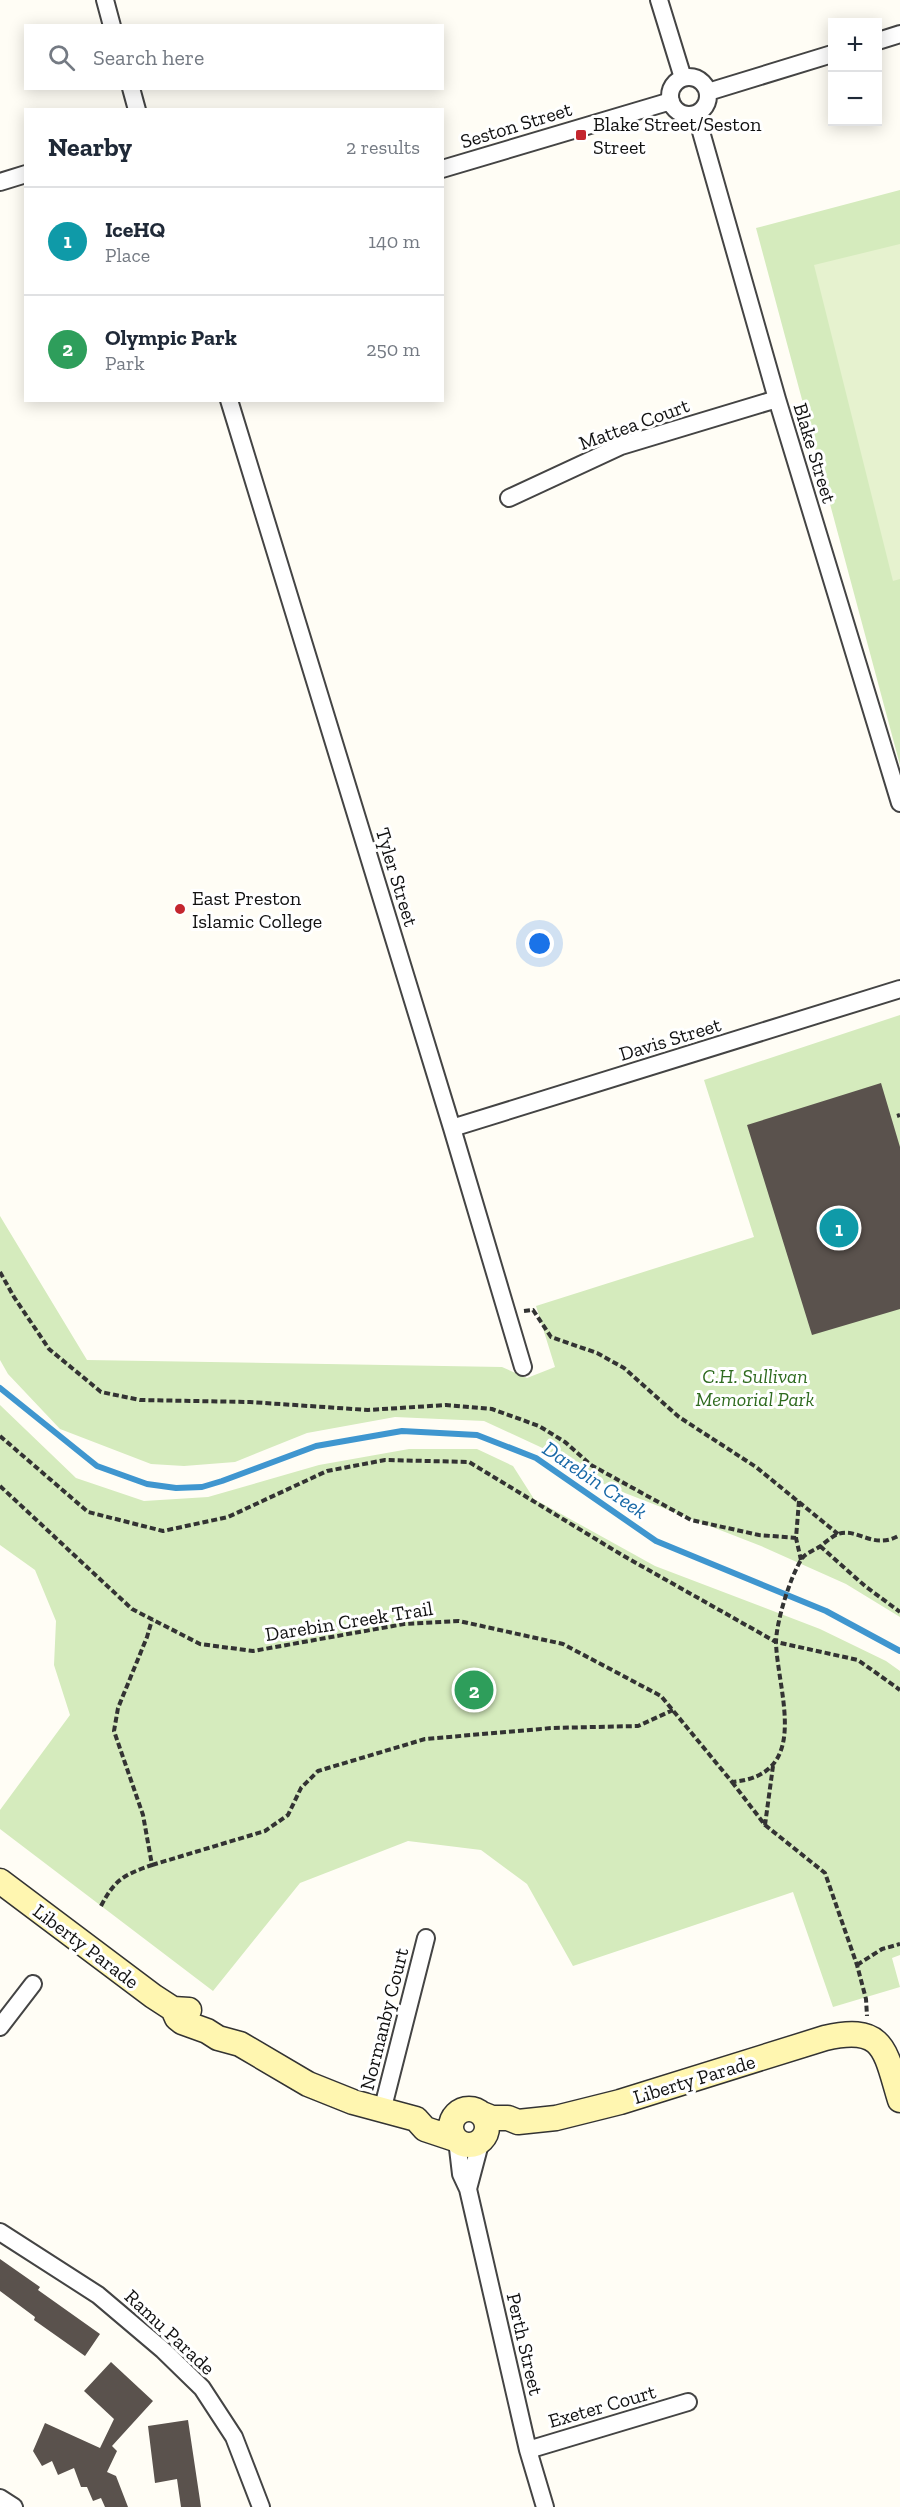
<!DOCTYPE html>
<meta charset="utf-8">
<style>
body{margin:0;font-family:"Zilla Slab",serif;background:#f6f6f7;color:#1f2937}
.controls{position:absolute;right:18px;top:18px;display:grid;overflow:hidden;border-radius:0px;box-shadow:0 3px 15px #0003}
.controls button{width:54px;height:54px;display:grid;place-items:center;padding:0;border:0;border-bottom:2px solid #e0e1e3;background:#fff;color:#1f2937;font:30px sans-serif}
.you{position:absolute;left:540px;top:944px;width:21px;height:21px;margin:-15px;border:4px solid #fff;border-radius:50%;background:#1a73e8;box-shadow:0 0 0 9px #1a73e833}
.badge{display:grid;place-items:center;width:39px;height:39px;border-radius:50%;background:#2563eb;color:#fff;font-size:20px;font-weight:700}
.pin{position:absolute;translate:-50% -50%;border:3px solid #fff;box-shadow:0 2px 6px #0006}
.list{margin:0;padding:0;list-style:none}
h2{display:flex;justify-content:space-between;align-items:center;height:78px;margin:0;padding:0 24px;font-size:26px}
h2 small{font-size:20px;font-weight:400;color:#747a83}
.list li{display:grid;grid-template-columns:39px 1fr auto;gap:18px;align-items:center;box-sizing:border-box;height:108px;padding:0 24px;border-top:2px solid #e0e1e3}
.list b{display:block;font-size:22px;white-space:nowrap}
.list p{margin:0;font-size:20px;white-space:nowrap;color:#747a83}
.list em{font-size:20px;font-style:normal;color:#747a83}
.icon{flex:none;width:33px;height:33px;fill:none;stroke:currentColor;stroke-width:2;stroke-linecap:round;stroke-linejoin:round}
.map{position:relative;flex:none;width:900px;height:2507px;overflow:hidden}
.search{position:absolute;background:#fff;box-shadow:0 3px 15px #0003;left:24px;top:24px;width:420px;height:66px;display:flex;align-items:center;gap:15px;box-sizing:border-box;padding:0 21px;border-radius:0px;color:#747a83;font-size:22px}
.panel{position:absolute;background:#fff;box-shadow:0 3px 15px #0003;left:24px;top:108px;width:420px;height:294px;border-radius:0px}
.map>svg:first-child{display:block}
.green{fill:#d5ebbd}
.pitch{fill:#e6f2cf}
.lines{fill:none;stroke-linecap:round;stroke-linejoin:round}
.stream{stroke:#3f96cf;stroke-width:6}
.building{fill:#5a524d}
.street-casing{stroke:#444;stroke-width:20}
.secondary-casing{stroke:#333;stroke-width:27}
.path{stroke:#333;stroke-width:4;stroke-dasharray:6 3;stroke-linecap:butt}
.street{stroke:#fff;stroke-width:16}
.secondary{stroke:#fff6b0;stroke-width:24}
.poi-dot{fill:#c4262e;stroke:#fff;stroke-width:2}
.labels{text-anchor:middle;stroke-width:6;stroke-linejoin:round;paint-order:stroke}
.poi-label{font-size:20px;fill:#111;stroke:#fff;text-anchor:start}
.street-label{font-size:20px;fill:#111;stroke:#fff}
.park-label{font-size:20px;font-style:italic;fill:#2f6b1f;stroke:#fff}
.water-label{font-size:21px;font-style:italic;fill:#1768a6;stroke:#fff}
</style>
<div class="map">
<svg width="900" height="2507" viewBox="0 0 900 2507">
<rect width="100%" height="100%" fill="#fffdf5"/>
<path class="green" d="M900,190V765L756,228Z
M900,1015V1617L846,1584L761,1546L607,1486L564,1458L484,1421L395,1417L307,1433L235,1462L184,1466L151,1464L60,1429L8,1374L0,1360V1216L87,1360L502,1367L527,1378L555,1367L536,1306L754,1237L704,1080Z
M0,1405L76,1478L144,1501L208,1497L319,1465L409,1449H477L513,1466L534,1499L655,1566L820,1629L886,1661L900,1671V1955L892,1958L900,1987L833,2007L793,1892L573,1966L527,1884L481,1850L408,1841L300,1883L213,1991L0,1829V1810L70,1715L54,1665L56,1621L35,1570L0,1545Z"/>
<path class="pitch" d="M900,244V579L893,581L814,265Z"/>
<g class="lines">
<path class="stream" d="M0,1388L97,1466L147,1484L176,1488L202,1487L222,1481L316,1446L402,1431L477,1435L536,1458L656,1541L826,1611L900,1651"/>
</g>
<path class="building" d="M881,1083L900,1147V1309L812,1335L747,1125Z
M0,2259L40,2287L38,2290L100,2334L85,2356L34,2320L35,2317L0,2291Z
M111,2362L153,2401L112,2446L117,2451L107,2472L116,2476L128,2507H105L101,2498L93,2501L87,2487H81L74,2468L58,2475L52,2461L42,2466L33,2451L45,2423L100,2448L114,2419L84,2391Z
M188,2420L201,2507H181L177,2479L155,2483L148,2426Z"/>
<g class="lines">
<defs>
<path id="street" d="M105,0L112,26
M659,0L683,78
M878,41L900,34
M670 96a19 19 0 1 1 38 0a19 19 0 1 1-38 0Z
M131,88L137,110
M708,92L832,54
M696,114L777,399L900,803
M442,169L671,101
M0,182L26,174
M229,400L452,1128L523,1367
M509,498L621,446L777,399
M452,1128L900,989
M0,2027L33,1984
M382,2111L426,1938
M457,2140L461,2174L468,2189L528,2450L545,2507
M468,2189L481,2140
M0,2232L98,2295L163,2350L202,2388L234,2437L261,2507
M528,2450L688,2402
M0,2498L14,2507"/>
<path id="secondary" d="M0,1881L153,1996L173,2009L189,2010
M173,2009L177,2018L182,2022L207,2031L218,2038L240,2044L308,2084L353,2102L416,2119L425,2129L455,2139
M451 2127a18 18 0 1 1 36 0a18 18 0 1 1-36 0Z
M482,2114L492,2118H508L518,2122L556,2118L620,2102L825,2038C885,2024 885,2051 900,2100"/>
</defs>
<use href="#street" class="street-casing"/>
<use href="#secondary" class="secondary-casing"/>
<path class="path" d="M897,1116L900,1115
M0,1272L14,1297L49,1349L101,1392L140,1400L250,1402L368,1410L446,1405L492,1409L539,1426L565,1442L591,1465L691,1520L759,1535L796,1538
M524,1311L533,1310L551,1337L597,1353L624,1368L679,1417L756,1467L838,1534
M0,1436L88,1512L163,1531L228,1517L327,1471L385,1460L469,1462L622,1555L776,1642L858,1660L900,1690
M0,1486L132,1609L200,1644L253,1651L404,1624L459,1621L563,1644L661,1696L732,1782C812,1775 778,1694 776,1643C776,1622 790,1578 801,1560C805,1553 813,1551 819,1547C825,1543 832,1536 838,1534C858,1527 873,1551 900,1535
M799,1501L796,1538L801,1560
M820,1546L865,1586L900,1612
M732,1782L765,1825L773,1766
M765,1825L825,1873L857,1965L866,1999L867,2016
M152,1865L265,1831L288,1815L301,1788L318,1771L425,1739L552,1728L638,1726L673,1710
M101,1906C115,1879 124,1875 152,1865L143,1815L114,1731L118,1708L147,1637L152,1620
M857,1965L882,1949L900,1944"/>
<use href="#street" class="street"/>
<use href="#secondary" class="secondary"/>
</g>
<g class="poi-dot">
<rect x="575" y="129" width="12" height="12" rx="3"/>
<circle cx="180" cy="909" r="6"/>
</g>
<g class="labels">
<g class="poi-label">
<text x="593" y="131">Blake Street/Seston<tspan x="593" dy="23">Street</tspan></text>
<text x="192" y="905">East Preston<tspan x="192" dy="23">Islamic College</tspan></text>
</g>
<g class="street-label">
<text transform="translate(516 125) rotate(-17)" y="7">Seston Street</text>
<text transform="translate(634 424) rotate(-20)" y="7">Mattea Court</text>
<text transform="translate(815 453) rotate(73)" y="7">Blake Street</text>
<text transform="translate(397 877) rotate(73)" y="7">Tyler Street</text>
<text transform="translate(670 1039) rotate(-17)" y="7">Davis Street</text>
<text transform="translate(349 1621) rotate(-9)" y="7">Darebin Creek Trail</text>
<text transform="translate(86 1946) rotate(37)" y="7">Liberty Parade</text>
<text transform="translate(384 2019) rotate(-76)" y="7">Normanby Court</text>
<text transform="translate(694 2079) rotate(-17)" y="7">Liberty Parade</text>
<text transform="translate(170 2332) rotate(43)" y="7">Ramu Parade</text>
<text transform="translate(525 2344) rotate(77)" y="7">Perth Street</text>
<text transform="translate(602 2406) rotate(-16)" y="7">Exeter Court</text>
</g>
<g class="park-label">
<text x="755" y="1383">C.H. Sullivan<tspan x="755" dy="23">Memorial Park</tspan></text>
</g>
<g class="water-label">
<text transform="translate(595 1480) rotate(34)" y="7">Darebin Creek</text>
</g>
</g>
</svg>
<div class="controls">
<button>+</button>
<button>−</button>
</div>
<div class="you"></div>
<div class="pin badge" style="left:839px;top:1228px;background:#0f9aa8">1</div>
<div class="pin badge" style="left:474px;top:1690px;background:#2e9e5b">2</div>
<div class="search"><svg class="icon" aria-label="search" viewBox="0 0 24 24"><circle cx="10" cy="10" r="6"/><path d="M15 15l6 6"/></svg>Search here</div>
<section class="panel">
<h2>Nearby<small>2 results</small></h2>
<ul class="list">
<li><span class="badge" style="background:#0f9aa8">1</span><div><b>IceHQ</b><p>Place</p></div><em>140 m</em></li>
<li><span class="badge" style="background:#2e9e5b">2</span><div><b>Olympic Park</b><p>Park</p></div><em>250 m</em></li>
</ul>
</section>
</div>
